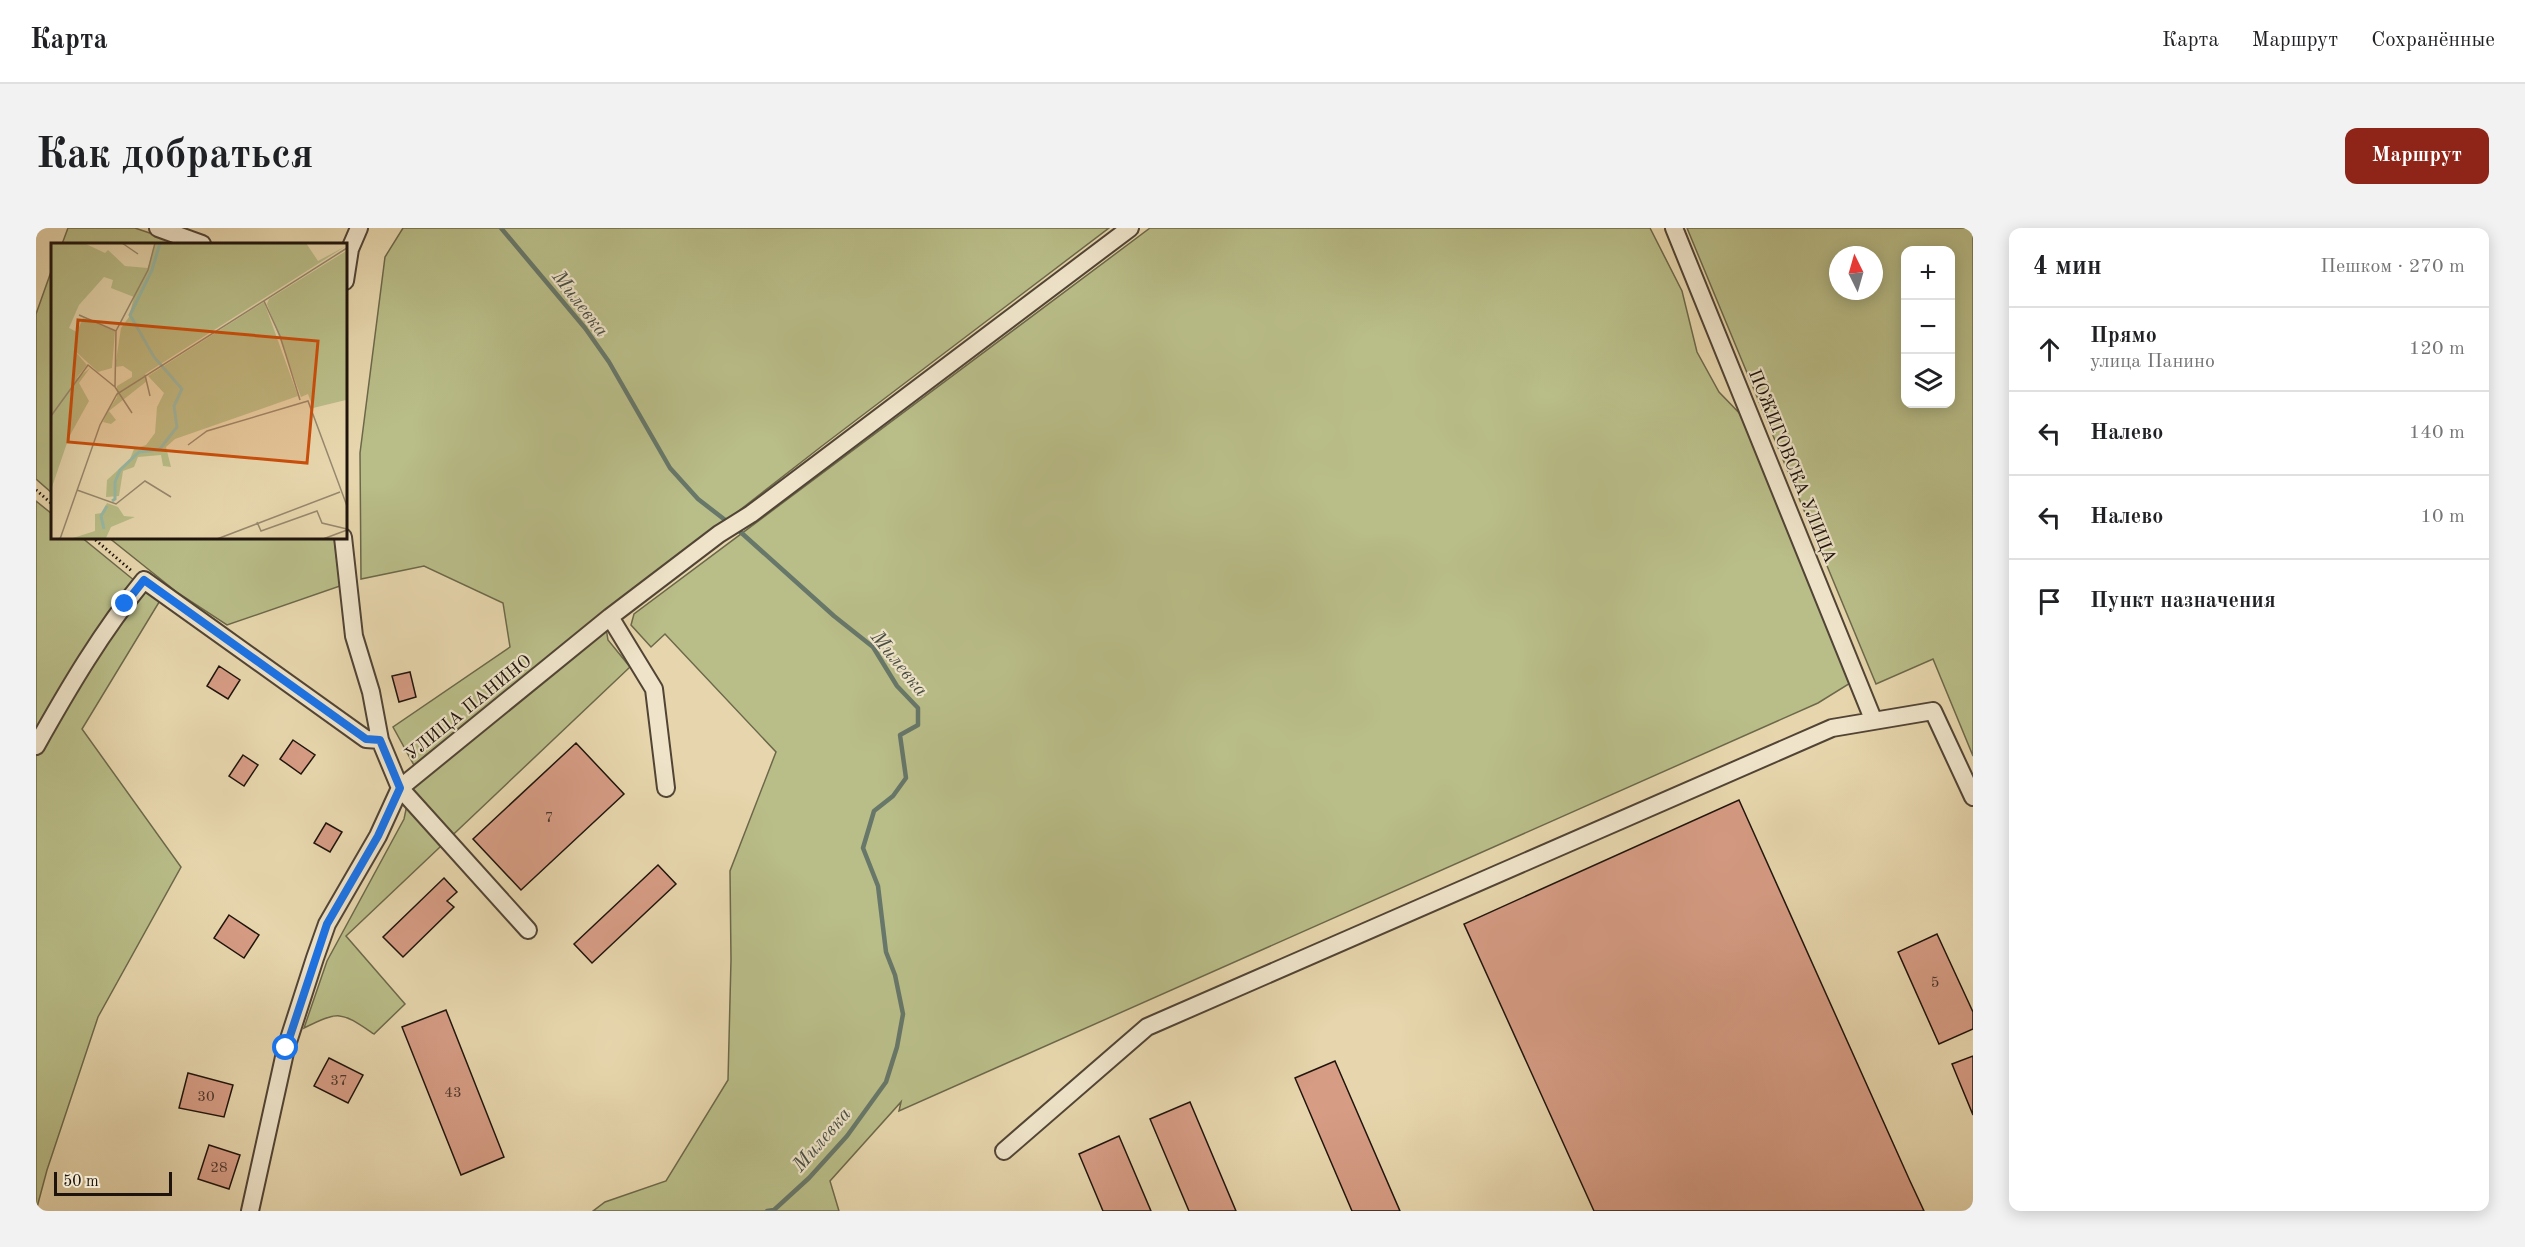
<!DOCTYPE html>
<html lang="ru">
<meta charset="utf-8">
<style>
body{margin:0;font-family:"Old Standard TT",serif;background:#f2f2f2;color:#202124}
.controls{position:absolute;right:18px;top:18px;display:grid;overflow:hidden;border-radius:12px;box-shadow:0 3px 15px #0003}
.controls button{width:54px;height:54px;display:grid;place-items:center;padding:0;border:0;border-bottom:2px solid #e0e0e0;background:#fff;color:#202124;font:30px sans-serif}
.compass{position:absolute;left:1793px;top:18px;width:54px;height:54px;border-radius:50%;background:#fff;box-shadow:0 3px 15px #0003;rotate:355deg}
.scale{position:absolute;left:18px;bottom:15px;width:118px;box-sizing:border-box;padding-left:6px;border:3px solid #1f140d;border-top:0;font-size:16px;line-height:21px;white-space:nowrap;color:#1f140d;-webkit-text-stroke:4px #efe4ca;paint-order:stroke}
.stop{position:absolute;width:18px;height:18px;margin:-14px;border:4px solid #1a73e8;border-radius:50%;background:#fff}
.stop.end{background:#1a73e8;border-color:#fff;box-shadow:0 2px 6px #0008}
.list{margin:0;padding:0;list-style:none}
h2{display:flex;justify-content:space-between;align-items:center;height:78px;margin:0;padding:0 24px;font-size:26px}
h2 small{font-size:20px;font-weight:400;color:#757577}
.list li{display:grid;grid-template-columns:39px 1fr auto;gap:18px;align-items:center;box-sizing:border-box;height:84px;padding:0 24px;border-top:2px solid #e0e0e0}
.list b{display:block;font-size:22px;white-space:nowrap}
.list p{margin:0;font-size:20px;white-space:nowrap;color:#757577}
.list em{font-size:20px;font-style:normal;color:#757577}
.icon{flex:none;width:33px;height:33px;fill:none;stroke:currentColor;stroke-width:2;stroke-linecap:round;stroke-linejoin:round}
.map{position:relative;flex:none;width:1937px;height:983px;overflow:hidden;border-radius:12px}
header{display:flex;align-items:center;gap:36px;box-sizing:border-box;height:84px;padding:0 30px;background:#fff;border-bottom:2px solid #e0e0e0}
header strong{font-size:28px}
nav{display:flex;gap:33px;margin-inline-start:auto;font-size:21px}
.intro{display:flex;align-items:center;justify-content:space-between;box-sizing:border-box;height:144px;padding:0 36px}
h1{margin:0;font-size:42px}
.button{padding:15px 27px;border-radius:12px;background:#8f2418;color:#fff;font-size:21px;font-weight:700}
main{display:flex;gap:36px;padding:0 36px}
aside{flex:1;background:#fff;border-radius:12px;box-shadow:0 3px 15px #0003}
.map>svg:first-child{display:block}
.green{fill:#b9bd88;stroke:#6c684a;stroke-width:1.5;fill-rule:evenodd}
.lines{fill:none;stroke-linecap:round;stroke-linejoin:round}
.stream{stroke:#677769;stroke-width:4.5}
.building{fill:#d69c84;stroke:#1f140d;stroke-width:1.5}
.minor-casing{stroke:#514435;stroke-width:20}
.path{stroke:#1f140d;stroke-width:3;stroke-dasharray:1.5 3;stroke-linecap:butt}
.minor{stroke:#efe4ca;stroke-width:16}
.route{stroke:#1a73e8;stroke-width:8}
.labels{text-anchor:middle;stroke-width:4.5;stroke-linejoin:round;paint-order:stroke}
.number-label{font-size:15px;fill:#4d362b}
.street-label{font-size:18px;fill:#1f140d;stroke:#efe4ca}
.water-label{font-size:20px;font-style:italic;fill:#494e43;stroke:#efe4ca}
.inset-river{fill:none;stroke:#97b9a6;stroke-width:3}
.inset-road{fill:none;stroke:#97886d;stroke-width:1.5}
.view{fill:#ca4f0c;fill-opacity:0.15;stroke:#ca4f0c;stroke-width:3}
.inset-edge{fill:none;stroke:#1f140d;stroke-width:3}
</style>
<header>
<strong>Карта</strong>
<nav><a>Карта</a><a>Маршрут</a><a>Сохранённые</a></nav>
</header>
<div class="intro"><h1>Как добраться</h1><a class="button">Маршрут</a></div>
<main>
<div class="map">
<svg width="1937" height="983" viewBox="0 0 1937 983">
<rect width="100%" height="100%" fill="#e7d6ad"/>
<filter id="stains"><feTurbulence type="fractalNoise" baseFrequency=".00333" numOctaves="4"/><feColorMatrix values="0 0 0 0 .2 0 0 0 0 .09 0 0 0 0 .02 0 0 0 .5 -.17"/></filter>
<radialGradient id="worn" r=".72"><stop offset=".6" stop-color="#630" stop-opacity="0"/><stop offset="1" stop-color="#630" stop-opacity=".3"/></radialGradient>
<path class="green" d="M32,0H99L146,16H26Z
M367,0H1073L786,218L568,388L572,412L594,439L310,708L369,776L338,806C305,784 304,782 268,800L291,733L368,591L379,539L357,499L474,419L467,375L388,338L325,351L324,225L349,29Z
M1114,0H1614L1646,63L1661,124L1683,164L1710,192L1730,238L1769,346L1816,454L1782,475L863,883L865,874L794,953L803,983H557L569,974L630,953L692,852L695,732L694,643L740,524L629,406L615,419L595,397L598,386Z
M1651,0H1937V528L1897,431L1840,456ZM1870,22H1914V176H1870ZM1802,27H1838V63H1802Z
M16,41V265L0,251V86Z
M0,273L16,286V309H45L99,353L72,385L0,514Z
M72,309H298L304,358L191,397L142,365Z
M111,362L125,371L46,501L145,639L62,789L11,942L0,983V528L29,476L92,376Z"/>
<g class="lines">
<path class="stream" d="M465,0L549,100L573,134L634,240L662,271L693,295
M700,300L798,388L837,419L861,458L882,480V497L864,507L870,550L857,568L838,583L827,620L842,658L850,724L859,747L867,786L861,819L850,854L811,908L773,950L738,982L731,983"/>
</g>
<path class="building" d="M183,438L204,452L192,471L171,458Z
M374,444L380,469L363,474L356,448Z
M257,512L279,527L265,546L244,531Z
M540,515L588,566L485,662L437,611Z
M207,527L222,537L208,558L193,548Z
M1703,572L1874,953L1888,983H1558L1428,696Z
M290,595L306,604L294,624L278,615Z
M622,637L640,656L556,735L538,716Z
M408,650L421,664L411,673L418,679L367,729L347,709Z
M193,687L223,707L208,730L178,710Z
M1901,706L1937,784V801L1903,816L1862,724Z
M410,782L468,929L425,947L366,799Z
M1937,828V887L1916,836Z
M293,830L327,847L312,875L278,858Z
M1299,833L1364,983H1316L1259,850Z
M152,845L197,857L188,889L143,880Z
M1154,874L1200,983H1153L1114,891Z
M1083,908L1115,983H1067L1043,926Z
M173,917L204,927L193,961L162,951Z"/>
<g class="lines">
<defs>
<path id="minor" d="M122,0L166,16
M1638,0L1837,491
M309,53L314,21L323,0
M307,309L318,408L335,464L344,512L364,560L492,702
M574,389L618,461L630,560
M0,518C32,461 66,403 108,352L330,511L344,512
M968,923L1111,799L1796,500L1897,483L1937,569
M214,983L250,820L279,730L291,696L342,608L364,560L574,389L683,306L715,286L1094,0"/>
</defs>
<use href="#minor" class="minor-casing"/>
<path class="path" d="M0,262L16,276
M56,309L97,344"/>
<use href="#minor" class="minor"/>
</g>
<g class="lines">
<path class="route" d="M89,376L108,352L330,511L344,512L364,560L342,608L291,696L250,820"/>
</g>
<g class="labels">
<g class="number-label">
<text x="513" y="594">7</text>
<text x="1899" y="759">5</text>
<text x="303" y="857">37</text>
<text x="417" y="869">43</text>
<text x="170" y="873">30</text>
<text x="183" y="944">28</text>
</g>
<g class="street-label">
<text transform="translate(1757 238) rotate(68)" y="6">ПОЖИГОВСКА УЛИЦА</text>
<text transform="translate(432 479) rotate(-39)" y="6">УЛИЦА ПАНИНО</text>
</g>
<g class="water-label">
<text transform="translate(545 75) rotate(52)" y="7">Милевка</text>
<text transform="translate(864 435) rotate(51)" y="7">Милевка</text>
<text transform="translate(785 911) rotate(-49)" y="7">Милевка</text>
</g>
</g>
<g transform="translate(15 15)">
<rect width="296" height="296" fill="#e7d6ad"/>
<path d="M0,0H33L54,10L57,7L74,23L97,25L104,0H255L267,18L295,3L94,131L96,138L58,168L65,177L60,181L52,179L55,171L66,154V143L81,134V129L72,123L64,124L70,85L78,74L83,54L60,45L62,37L53,34L28,62L18,85L26,89L32,75L64,88L61,125L47,129L22,106L36,122L25,136L39,125L28,140L38,158L18,194L0,247ZM295,8V157L262,165L257,151L250,154L216,61L218,56ZM213,59L247,153L124,196L115,204L120,224L112,223L110,212L87,214L83,224L72,228L68,253L55,254L56,237L79,216L83,206L95,202L104,190L106,164L113,150L97,133ZM56,260L67,264L73,273L84,274L60,284L55,295H22L44,288V271L51,270Z" fill="#b9bd88"/>
<path class="inset-river" d="M61,258L64,256V239L69,227L88,209L108,207L126,184L123,163L131,146L103,114L79,72L101,27L109,0M53,286L50,273L56,263"/>
<path class="inset-road" d="M71,0L87,11M213,58L229,93L249,157M28,72L65,88M94,132L99,153M81,170L64,144L65,88L97,27L104,0M0,173L37,122L64,144M137,202L156,188L257,158L296,263M26,247L65,261L94,238L120,254M206,279L210,288L266,268L271,280L296,286M9,296L49,182L66,151L296,5M166,296L289,249M272,296L296,287"/>
<path class="view" d="M27,77L267,98L256,220L17,199Z"/>
<rect width="296" height="296" class="inset-edge"/>
</g>
<rect width="100%" height="100%" filter="url(#stains)"/>
<rect width="100%" height="100%" fill="url(#worn)"/>
</svg>
<div class="controls">
<button>+</button>
<button>−</button>
<button><svg class="icon" aria-label="layers" viewBox="0 0 24 24"><path d="M12 4l9 5-9 5-9-5zM3 14l9 5 9-5"/></svg></button>
</div>
<svg class="compass" viewBox="-18 -18 36 36"><path d="M0-13l5 13h-10z" fill="#e53935"/><path d="M0 13l5-13h-10z" fill="#757577"/></svg>
<div class="scale">50 m</div>
<div class="stop" style="left:250px;top:820px"></div>
<div class="stop end" style="left:89px;top:376px"></div>
</div>
<aside>
<h2>4 мин<small>Пешком · 270 m</small></h2>
<ul class="list">
<li><svg class="icon" aria-label="ahead" viewBox="0 0 24 24"><path d="M12 20V5M6 11l6-6 6 6"/></svg><div><b>Прямо</b><p>улица Панино</p></div><em>120 m</em></li>
<li><svg class="icon" aria-label="left" viewBox="0 0 24 24"><path d="M17 20v-9H6M10 6l-5 5 5 5"/></svg><div><b>Налево</b></div><em>140 m</em></li>
<li><svg class="icon" aria-label="left" viewBox="0 0 24 24"><path d="M17 20v-9H6M10 6l-5 5 5 5"/></svg><div><b>Налево</b></div><em>10 m</em></li>
<li><svg class="icon" aria-label="arrive" viewBox="0 0 24 24"><path d="M6 21V4h12l-3 4 3 4H6"/></svg><div><b>Пункт назначения</b></div></li>
</ul>
</aside>
</main>
